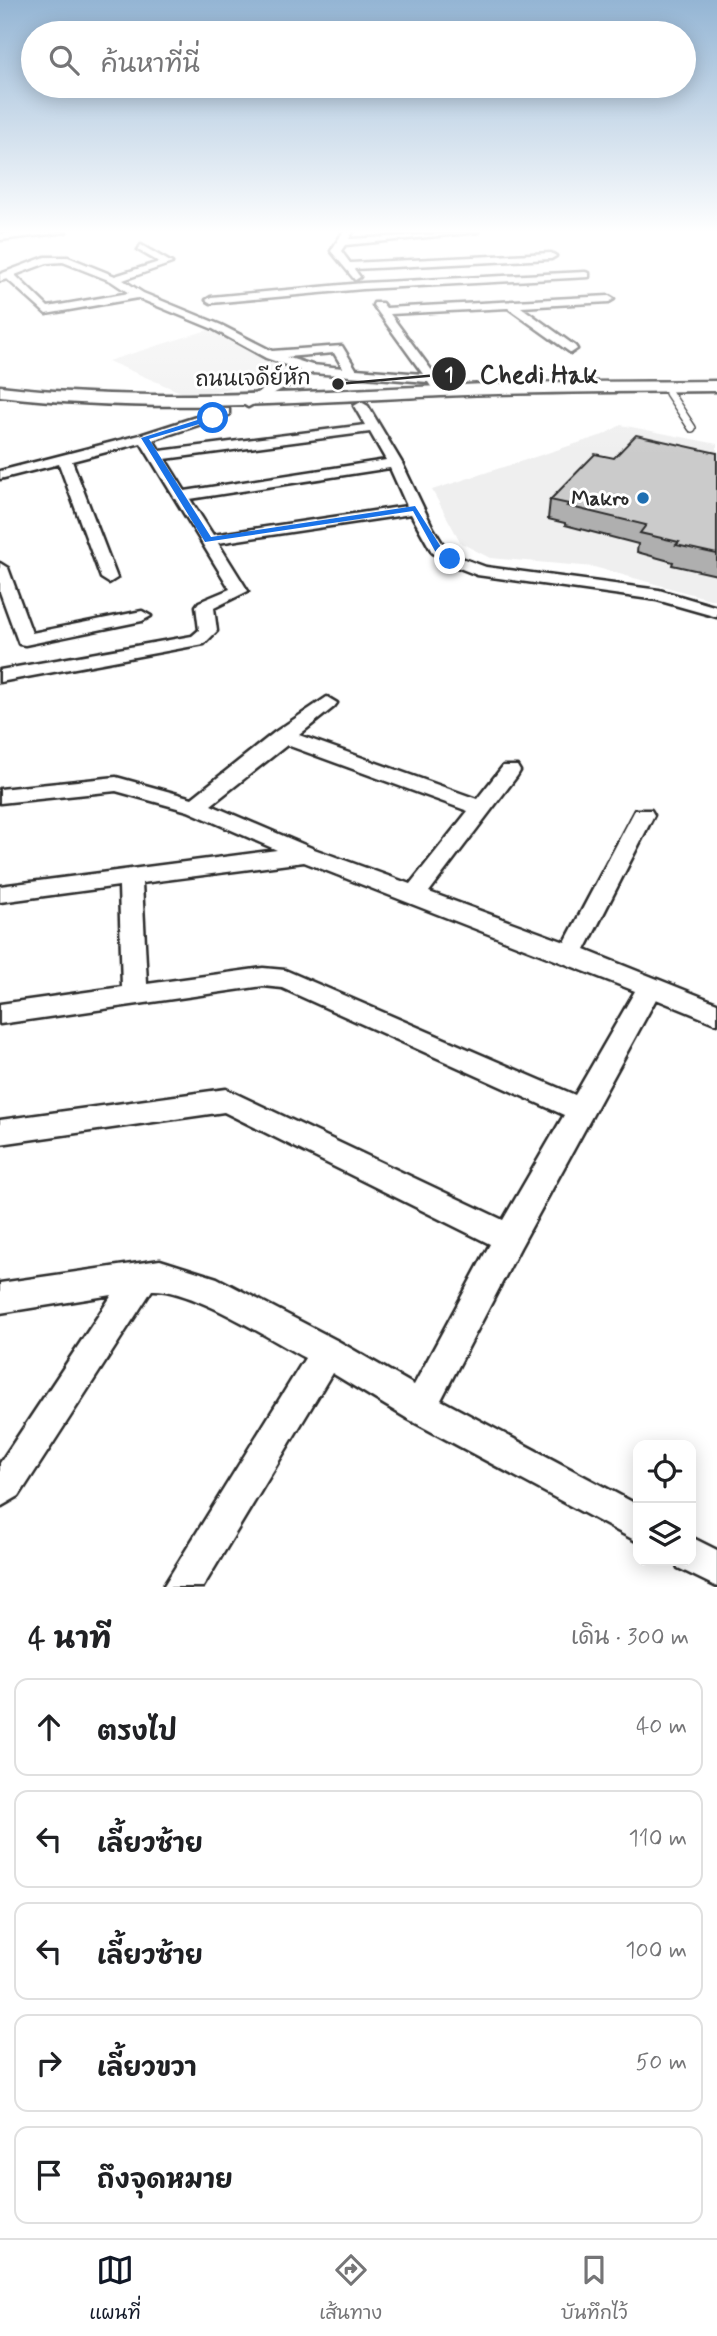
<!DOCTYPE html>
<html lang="th">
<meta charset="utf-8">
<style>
body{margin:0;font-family:Mynerve,"Playpen Sans Thai",sans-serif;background:#f6f6f6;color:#202124}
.controls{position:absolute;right:21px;bottom:21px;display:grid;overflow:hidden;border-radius:14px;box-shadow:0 4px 18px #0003}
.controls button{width:63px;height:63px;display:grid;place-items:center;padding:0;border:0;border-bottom:2px solid #e0e0e0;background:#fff;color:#202124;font:35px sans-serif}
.stop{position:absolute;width:21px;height:21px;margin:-16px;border:5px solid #1a73e8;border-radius:50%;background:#fff}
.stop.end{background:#1a73e8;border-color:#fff;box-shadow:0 2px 7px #0008}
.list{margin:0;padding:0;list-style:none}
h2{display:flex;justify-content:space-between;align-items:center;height:91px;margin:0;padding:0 28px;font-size:30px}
h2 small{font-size:23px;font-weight:400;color:#757577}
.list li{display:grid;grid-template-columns:46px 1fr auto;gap:21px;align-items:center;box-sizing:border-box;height:98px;margin:0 14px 14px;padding:0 14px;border:2px solid #e0e0e0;border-radius:14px}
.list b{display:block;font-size:26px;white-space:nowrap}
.list em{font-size:23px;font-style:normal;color:#757577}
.icon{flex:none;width:38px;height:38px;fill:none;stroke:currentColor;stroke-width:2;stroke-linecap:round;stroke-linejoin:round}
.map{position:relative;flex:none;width:717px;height:1587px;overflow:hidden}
.search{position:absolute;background:#fff;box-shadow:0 4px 18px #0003;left:21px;right:21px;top:21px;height:77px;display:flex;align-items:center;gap:18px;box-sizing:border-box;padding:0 24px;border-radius:38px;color:#757577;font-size:26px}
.sheet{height:651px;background:#fff}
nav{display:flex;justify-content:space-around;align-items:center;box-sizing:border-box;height:98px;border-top:2px solid #e0e0e0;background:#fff;font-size:19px;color:#757577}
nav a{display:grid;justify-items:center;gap:4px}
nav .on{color:#111827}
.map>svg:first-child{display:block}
.built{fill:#efefef}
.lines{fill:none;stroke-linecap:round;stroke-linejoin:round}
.service-casing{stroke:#2b2b2b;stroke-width:10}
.minor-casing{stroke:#2b2b2b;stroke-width:5}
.secondary-casing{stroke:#2b2b2b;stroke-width:5}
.service{stroke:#fff;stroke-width:7}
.minor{fill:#fff;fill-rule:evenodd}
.secondary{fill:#fff;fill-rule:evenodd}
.wall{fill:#afafaf;stroke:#2b2b2b;stroke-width:2}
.building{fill:#cbcbcb;stroke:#2b2b2b;stroke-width:2}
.route{fill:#1a73e8}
.poi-dot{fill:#1f6fb2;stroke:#fff;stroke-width:2.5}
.labels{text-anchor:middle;stroke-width:6;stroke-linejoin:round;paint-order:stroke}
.far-street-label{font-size:21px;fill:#2b2b2b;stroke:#fff}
.far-poi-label{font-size:21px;font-weight:bold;fill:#2b2b2b;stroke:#fff;text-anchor:end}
.leader{fill:none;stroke:#2b2b2b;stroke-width:2.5}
.callout-dot{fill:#2b2b2b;stroke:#fff;stroke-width:2.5}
.mark-label{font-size:21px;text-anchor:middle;font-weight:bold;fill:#fff}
.callout-label{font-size:26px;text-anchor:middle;font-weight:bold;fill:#2b2b2b;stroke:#fff;stroke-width:6;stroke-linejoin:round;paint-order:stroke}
</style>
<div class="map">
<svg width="717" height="1587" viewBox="0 0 717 1587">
<rect width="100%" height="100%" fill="#fff"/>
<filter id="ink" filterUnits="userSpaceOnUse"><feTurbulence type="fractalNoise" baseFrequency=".0143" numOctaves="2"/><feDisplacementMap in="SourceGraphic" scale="14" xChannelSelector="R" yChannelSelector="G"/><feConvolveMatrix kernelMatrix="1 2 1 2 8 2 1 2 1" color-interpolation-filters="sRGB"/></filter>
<g filter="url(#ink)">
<path class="built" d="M208,330L298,373L192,397L108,361Z
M621,425L717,444V601L594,567L490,558L461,543L432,490L603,435Z"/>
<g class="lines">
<defs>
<path id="service" d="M669,393L692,428"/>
<path id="minor" d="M30,232H66L0,240V234Z
M343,232H353L349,239L479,232L345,245L341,251L350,263L551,253L556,256L551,259L354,269L360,277L355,280L331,251Z
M141,245L172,263L123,280L143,293L221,325L272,351L342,346L356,369L423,374L373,305L374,303H382L386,308L609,296L614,299L609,302L521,307L575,346L577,349L571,353L508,308L390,314L447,391L446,394H436L428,382L312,373L248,407L241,403L243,400L300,370L266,358L213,329L138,298L46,314L7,279L0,281V274L45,257H68L115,276L159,262L138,250ZM63,262L111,281L129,293L48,307L15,275L47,263ZM334,353L343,368L312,365L286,357Z
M585,272L589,273V277L363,289L211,303L206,300L211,297L363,283Z
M361,402L368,406L402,463L433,528L444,546L456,556L486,567L659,590L717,607V617L657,600L477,575L444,562L432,552L411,514L218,543L248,591L214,608L217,631L204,644L0,682V670L192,636L199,630L196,606L199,602L230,589L141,443L72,461L117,578L109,583L101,578L59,464L0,479V471L140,435L224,408L229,409V415L153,440L160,451L365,425L354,406ZM370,432L386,460L185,491L165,459ZM390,468L407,506L213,535L190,499Z
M0,563L8,568L32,633L142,611L151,616L142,621L25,645L19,644L0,592Z
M327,697L337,703L334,707L299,735L477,799L503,766H517L520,771L517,776L429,892L565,942L635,810H651L654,815L585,950L717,1003V1024L656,999L520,1248L441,1400L638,1505V1542L408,1419L332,1373L203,1587H163L305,1358C268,1338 191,1288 152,1290L19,1496L0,1507V1463L112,1295L0,1313V1283L160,1260L217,1278L338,1341L414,1385L490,1244L224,1112L0,1144V1120L226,1089L503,1220L564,1115L282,988L263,986L0,1024V1004L122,987L119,886L0,902V886L277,850L188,811L116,791L0,803V789L116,777L192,798L275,732ZM287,745L468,811L410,884L314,849L211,805ZM304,862L635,991L575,1095L285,970L263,968L147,984L142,883Z
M691,1537L717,1550V1587L678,1568L675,1561H691Z"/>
<path id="secondary" d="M717,381V391C625,392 533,392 441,396C293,403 147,414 0,396V386C147,403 293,392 441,386C533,381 625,382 717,381Z"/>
</defs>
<use href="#service" class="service-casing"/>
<use href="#minor" class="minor-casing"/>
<use href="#secondary" class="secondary-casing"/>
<use href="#service" class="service"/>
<use href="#minor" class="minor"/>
<use href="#secondary" class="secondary"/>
</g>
<path class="wall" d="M717,453V575L672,565L673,562L637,552L638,544L565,525V523L548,519L550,500Z"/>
<path class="building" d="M636,435L717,453V554L676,545L679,542L640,533L646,525L567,506L569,504L550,500L595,454L614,458Z"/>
</g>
<linearGradient id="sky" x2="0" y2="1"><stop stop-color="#94b5d4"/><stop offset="0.51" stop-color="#fff"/><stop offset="1" stop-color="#fff" stop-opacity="0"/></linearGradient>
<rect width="717" height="454" fill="url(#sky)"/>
<path class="route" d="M213,415L216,419L149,439L211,537L415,506L441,547L454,559L447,561L435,551L413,511L205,542L141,438Z"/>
<circle class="poi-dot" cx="643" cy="498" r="7"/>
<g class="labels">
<g class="far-street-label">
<text transform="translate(253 378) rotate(-1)" y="7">ถนนเจดีย์หัก</text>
</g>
<g class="far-poi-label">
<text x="629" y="505">Makro</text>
</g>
</g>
<path class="leader" d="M338 384L449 374"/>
<g class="callout-dot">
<circle cx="338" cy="384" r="7"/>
<circle cx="449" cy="374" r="18"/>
</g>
<g class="mark-label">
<text x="449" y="381">1</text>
</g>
<g class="callout-label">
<text x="539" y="383">Chedi Hak</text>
</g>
</svg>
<div class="controls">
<button><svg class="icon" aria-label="locate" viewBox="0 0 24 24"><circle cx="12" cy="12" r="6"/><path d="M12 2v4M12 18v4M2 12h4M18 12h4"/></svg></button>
<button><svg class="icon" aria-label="layers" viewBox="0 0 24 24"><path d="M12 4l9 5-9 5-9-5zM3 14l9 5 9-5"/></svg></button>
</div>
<div class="stop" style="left:213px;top:418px"></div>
<div class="stop end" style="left:450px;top:559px"></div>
<div class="search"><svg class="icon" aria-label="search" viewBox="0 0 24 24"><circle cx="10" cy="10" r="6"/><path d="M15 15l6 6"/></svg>ค้นหาที่นี่</div>
</div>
<section class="sheet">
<h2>4 นาที<small>เดิน · 300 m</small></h2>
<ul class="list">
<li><svg class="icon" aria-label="ahead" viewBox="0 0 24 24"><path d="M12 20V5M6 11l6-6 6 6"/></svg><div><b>ตรงไป</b></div><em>40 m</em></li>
<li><svg class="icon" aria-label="left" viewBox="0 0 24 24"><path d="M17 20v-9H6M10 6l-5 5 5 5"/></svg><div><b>เลี้ยวซ้าย</b></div><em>110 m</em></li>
<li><svg class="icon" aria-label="left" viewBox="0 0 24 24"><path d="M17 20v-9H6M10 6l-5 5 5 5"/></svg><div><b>เลี้ยวซ้าย</b></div><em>100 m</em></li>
<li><svg class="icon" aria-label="right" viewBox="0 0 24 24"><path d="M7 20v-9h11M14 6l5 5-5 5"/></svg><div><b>เลี้ยวขวา</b></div><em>50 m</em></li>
<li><svg class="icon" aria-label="arrive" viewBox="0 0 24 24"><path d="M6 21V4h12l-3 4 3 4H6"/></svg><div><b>ถึงจุดหมาย</b></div></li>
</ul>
</section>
<nav>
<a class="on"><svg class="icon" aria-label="map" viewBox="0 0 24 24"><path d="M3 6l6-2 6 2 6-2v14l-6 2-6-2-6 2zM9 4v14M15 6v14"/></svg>แผนที่</a>
<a><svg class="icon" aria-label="directions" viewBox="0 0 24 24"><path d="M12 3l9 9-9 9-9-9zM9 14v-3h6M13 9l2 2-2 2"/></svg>เส้นทาง</a>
<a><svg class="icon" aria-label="saved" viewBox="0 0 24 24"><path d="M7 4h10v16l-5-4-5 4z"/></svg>บันทึกไว้</a>
</nav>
